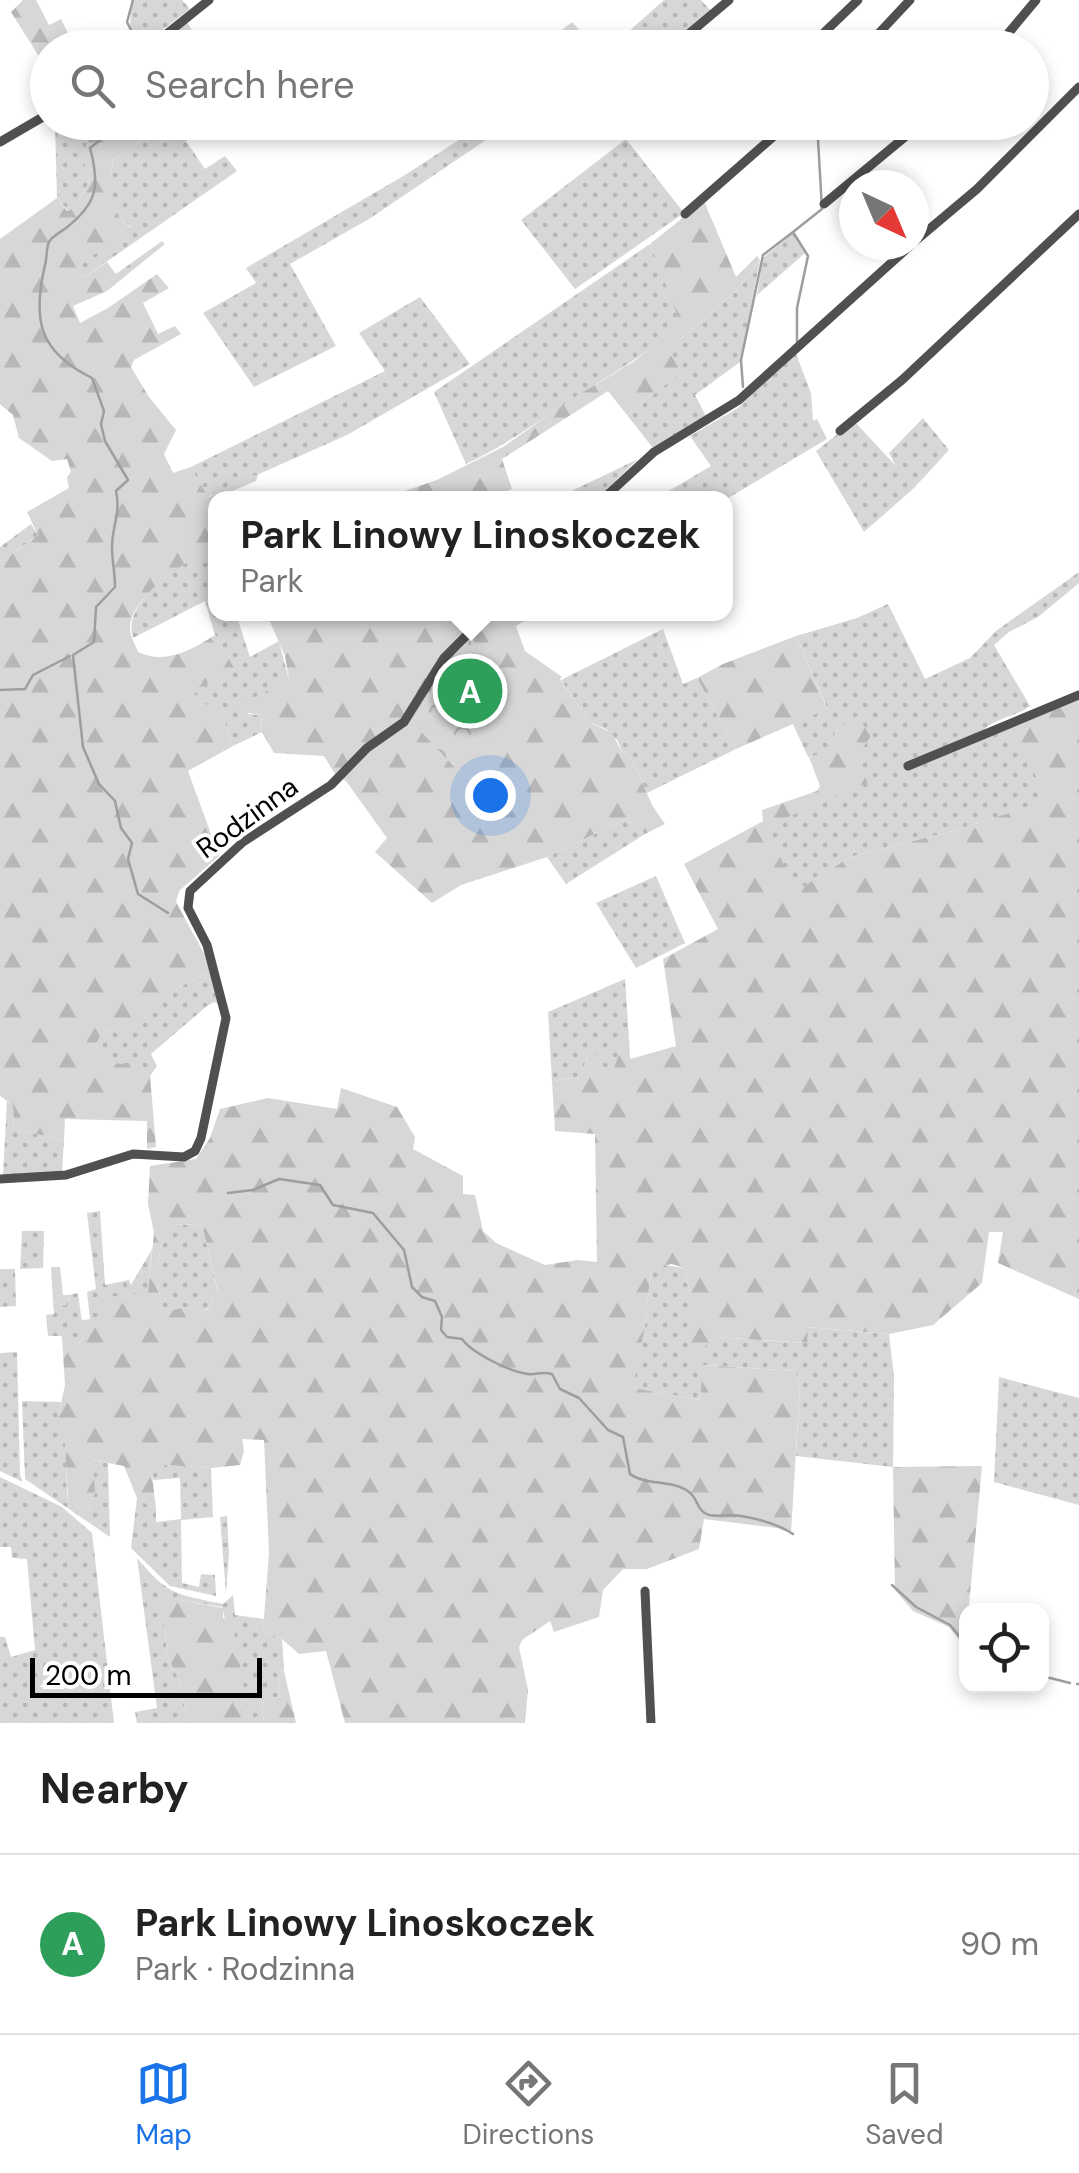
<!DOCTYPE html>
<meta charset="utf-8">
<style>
body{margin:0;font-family:"DM Sans",sans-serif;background:#f6f6f6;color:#222}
.controls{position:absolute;right:30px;bottom:30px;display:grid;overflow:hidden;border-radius:20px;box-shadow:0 5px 15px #0003}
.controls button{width:90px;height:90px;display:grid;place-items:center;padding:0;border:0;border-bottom:2px solid #e0e0e0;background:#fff;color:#222;font:50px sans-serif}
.compass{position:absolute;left:839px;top:170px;width:90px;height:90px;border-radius:50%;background:#fff;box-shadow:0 5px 15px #0003;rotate:136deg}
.scale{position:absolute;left:30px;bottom:25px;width:232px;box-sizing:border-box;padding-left:10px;border:5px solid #000;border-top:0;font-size:28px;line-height:35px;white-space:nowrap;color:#000;-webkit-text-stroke:8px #fff;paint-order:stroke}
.you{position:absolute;left:490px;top:795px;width:35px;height:35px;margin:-25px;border:8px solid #fff;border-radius:50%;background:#1a73e8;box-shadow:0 0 0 15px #1a73e833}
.badge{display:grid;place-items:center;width:65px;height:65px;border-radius:50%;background:#1a73e8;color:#fff;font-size:32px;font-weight:700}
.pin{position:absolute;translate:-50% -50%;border:5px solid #fff;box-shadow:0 2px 10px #0006}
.popup{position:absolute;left:208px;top:491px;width:525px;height:130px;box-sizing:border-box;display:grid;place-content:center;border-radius:20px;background:#fff;filter:drop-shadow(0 2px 8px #0005);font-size:32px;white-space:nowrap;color:#767676}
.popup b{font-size:38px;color:#222}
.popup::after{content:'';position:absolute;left:50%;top:100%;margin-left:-20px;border:20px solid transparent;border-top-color:#fff}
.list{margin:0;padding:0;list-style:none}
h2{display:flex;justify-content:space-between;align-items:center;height:130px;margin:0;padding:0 40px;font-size:42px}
h2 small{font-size:32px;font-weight:400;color:#767676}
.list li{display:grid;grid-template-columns:65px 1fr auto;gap:30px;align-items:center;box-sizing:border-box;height:180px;padding:0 40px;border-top:2px solid #e0e0e0}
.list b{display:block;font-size:38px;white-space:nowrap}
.list p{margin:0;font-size:32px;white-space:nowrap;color:#767676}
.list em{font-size:32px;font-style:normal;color:#767676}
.icon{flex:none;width:55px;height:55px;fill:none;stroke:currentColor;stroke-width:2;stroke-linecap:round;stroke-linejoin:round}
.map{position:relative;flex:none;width:1079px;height:1723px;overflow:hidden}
.search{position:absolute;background:#fff;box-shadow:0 5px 15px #0003;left:30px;right:30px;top:30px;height:110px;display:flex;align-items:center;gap:25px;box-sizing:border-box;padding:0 35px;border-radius:55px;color:#767676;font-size:38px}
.sheet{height:310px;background:#fff}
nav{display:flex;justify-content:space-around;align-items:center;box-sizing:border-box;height:140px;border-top:2px solid #e0e0e0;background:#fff;font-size:28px;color:#767676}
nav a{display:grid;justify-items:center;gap:5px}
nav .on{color:#1a73e8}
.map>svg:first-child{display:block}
.grass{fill:url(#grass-dots)}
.forest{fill:url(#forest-firs);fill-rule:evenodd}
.park{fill:url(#park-crowns)}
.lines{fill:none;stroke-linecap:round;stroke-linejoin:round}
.stream{stroke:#9e9e9e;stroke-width:2.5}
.street{stroke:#505050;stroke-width:9}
.labels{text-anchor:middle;stroke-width:8;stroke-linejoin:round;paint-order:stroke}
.street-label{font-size:28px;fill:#000;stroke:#fff}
</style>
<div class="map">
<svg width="1079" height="1723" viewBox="0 0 1079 1723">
<defs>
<pattern id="grass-dots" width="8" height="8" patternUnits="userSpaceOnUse" patternTransform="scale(2.5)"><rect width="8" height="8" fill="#d7d7d7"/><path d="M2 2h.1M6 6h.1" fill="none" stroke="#b7b7b7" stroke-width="1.8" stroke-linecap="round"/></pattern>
<pattern id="forest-firs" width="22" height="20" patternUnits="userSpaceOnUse" patternTransform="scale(2.5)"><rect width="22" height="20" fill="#d7d7d7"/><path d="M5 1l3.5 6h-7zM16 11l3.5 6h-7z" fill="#b7b7b7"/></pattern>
<pattern id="park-crowns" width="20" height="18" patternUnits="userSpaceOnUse" patternTransform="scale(2.5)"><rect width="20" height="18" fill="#d7d7d7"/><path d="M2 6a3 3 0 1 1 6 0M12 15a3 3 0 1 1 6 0" fill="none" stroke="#b7b7b7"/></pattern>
</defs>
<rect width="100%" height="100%" fill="#fff"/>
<path class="grass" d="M131,0H182L190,9L140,47L130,31Z
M664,0H701L712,12L669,47L610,48Z
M572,22L595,47H541Z
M55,123H90L89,139L82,156L90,181L74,209L68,211L57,198Z
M168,123H187L195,134L186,141L205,169L225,156L237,171L83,278L77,265L132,228C106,210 110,188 113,160Z
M485,123H511L369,219L290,264L336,346L254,387L203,313L256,283L246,268L405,175Z
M626,139L684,213L575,289L521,220Z
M793,233L805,253L757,295L763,258Z
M650,244L682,324C648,354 610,374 573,399C537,422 505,446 466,464L434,392Z
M760,260L740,362L695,395L706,416L653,448L627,415L681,372L668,350L736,291Z
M420,297L470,364L347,435L207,497L191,467L385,371L359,333Z
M795,351L811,393L813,421L817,419L827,439L725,500L657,498L711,466L690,436L738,408Z
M923,418L949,450L914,488L864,532L816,451L854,421L896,466L889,453Z
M638,459L598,498H557Z
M31,524L38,535L0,562V547Z
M215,546V614H236L250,657L279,641L289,680L247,714L261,715L262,732L233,746L224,720L191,692L233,668L215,635L205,601L133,638C121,599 186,561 215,546Z
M1079,572V583L1038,617L1009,632L994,645L1030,706C1017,716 999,717 984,729L989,734L1008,728L1051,800L953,831L850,857L794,893L766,826L868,781L839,727L823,754L808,757L793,724L827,708L796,636L857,618L888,604L925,679L970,658L996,631Z
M663,629L683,684L697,678L736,749L647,793L633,761L622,752L618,741L606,729L589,722L561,680Z
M626,819L645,834L566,884L547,857Z
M656,876L685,943L636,968L596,903Z
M213,970L219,1004L214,1002L207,1006L151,1054L157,1066L150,1076L125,1064L114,1063L96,1046L101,1033L111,1030L123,1035L181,986Z
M625,979L629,1039L623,1043L613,1071L606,1074L599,1059L588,1053L581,1077L552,1081L548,1012Z
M7,1101L13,1105L14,1129L64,1140L62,1171L3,1175Z
M100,1211L105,1285L129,1280L131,1285L152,1249L148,1292L130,1295L102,1329L90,1319L87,1292L96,1289L87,1213Z
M171,1224L200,1225L204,1233L218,1293H214L212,1305L204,1311L184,1307L163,1314C156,1283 154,1252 171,1224Z
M22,1231H44L43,1268L20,1269Z
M658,1264L684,1268L690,1293L692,1359L714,1337L806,1343L807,1327L889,1334L894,1377L893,1467L796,1456L800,1386L795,1371L704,1365L700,1400L632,1388L645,1326L651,1268Z
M0,1269H15L16,1306L0,1307Z
M78,1293L84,1338L73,1349L62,1336H48L46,1315L54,1314L53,1302L68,1306L69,1295Z
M17,1352L20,1475L23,1482L0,1471V1353Z
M999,1377L1079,1398V1505L994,1482Z
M22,1401L61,1402C58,1420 62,1426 65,1443C68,1461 65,1482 68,1501L87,1511L95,1492L92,1460L108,1463L110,1537L25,1479Z
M165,1465L211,1468L213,1517L181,1520L182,1583L199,1587L201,1574L215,1575L216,1596L170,1586L131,1548L137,1498L156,1510V1522L181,1519L180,1478L153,1480L152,1474Z
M0,1477L62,1507L92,1533L114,1723H0V1637H5L11,1657L35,1650L27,1559L12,1558L11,1547H0Z
M227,1516L229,1554L226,1593L220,1517Z
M137,1558C169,1596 176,1594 223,1604L233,1595L235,1615L264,1619L263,1631L282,1639L284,1671L279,1672L278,1697L261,1701L264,1723H250L222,1607L174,1599L165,1628L167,1655L179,1680L188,1723H137L135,1712L157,1708Z"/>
<path class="forest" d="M23,0H36L49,25L61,19L75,47L48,48L47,80L40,58L11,12Z
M187,22L202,47L155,48Z
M91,123H168L113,160C110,186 107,213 133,229L78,265L83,278L107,262L116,274L162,241L165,244L107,291L73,306L80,323L108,308L157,274L169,288L143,303L158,334L175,326L181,334L134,360L131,367L149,397L176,430L164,454L173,473L191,467L208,497L259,473L256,481L230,492L231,498H215V546C189,560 130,595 130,629C130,636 136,646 138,652C165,665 192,650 215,635L234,668L192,692L224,720L233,746L188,771L219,856L179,891L176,902L213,970L181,986L123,1036L111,1030L101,1033L96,1046L114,1063L125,1064L137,1059L150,1076L156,1147L147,1149V1121L65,1119L64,1140L14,1129L13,1105L0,1096V562L38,535L27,512L69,488L67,477L71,472L67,459L52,461L19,438L13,415L0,404V239L57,198L67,211L74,209L90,181L81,156L89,139Z
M704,201L736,277L757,256L760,260L736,291L668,350L681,372L627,415L608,391L502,459L512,489L493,498H384L437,480L503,447L573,398L633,362L681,324L650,244Z
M274,614H498L497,621L515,614H536L516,626L525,651L562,677L560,679L589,722L612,733L622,752L633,761L652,805L665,824L645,834L626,819L547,857L461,885L432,903L375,852L387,838L346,781L335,774L324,756L274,753L262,732L261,715L237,711V706L289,680L285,656L268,617Z
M796,636L827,709L736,749L697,678L723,664Z
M1079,698V1299L998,1263L1003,1232H989L982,1283L933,1325L889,1334L808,1327L807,1343L714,1337L703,1349L702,1360L691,1359L690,1293L684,1268L672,1264L651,1268L645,1326L633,1388L700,1400L703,1365L795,1371L800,1386L791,1533L777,1528L704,1519L699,1549L647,1569H623L603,1590L599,1617L554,1632L550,1621L522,1640L519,1647L528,1690L525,1723H345L326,1651L299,1654L282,1639L263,1631L269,1553L264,1440L242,1439L244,1451L240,1465L211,1468L165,1465L152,1475L156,1510L137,1498L124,1466L93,1460L95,1492L87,1511L68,1501L65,1444L57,1422L65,1385L62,1337L55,1327L66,1329L74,1348L84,1338L79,1321L90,1319L102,1328L99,1298L148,1292L154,1233L148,1204L150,1166L196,1159L210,1138L220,1109L268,1098L337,1109L341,1088L397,1107L415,1137L413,1149L463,1176V1194L475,1195L483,1231L496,1243L545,1265L578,1260L597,1262L595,1134L555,1131L552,1081L581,1077L588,1053H596L606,1074L613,1071L623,1042L629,1039L630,1059L676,1046L663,959L718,929L684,864L763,821L762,810L817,791L820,786L809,757L823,753L839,727L857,716L871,736L858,755L869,782L767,826L795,892L850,857L953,831L1050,800L1008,728ZM171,1224L200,1225L204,1233L218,1292H214L212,1305L205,1311L184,1307L163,1313C156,1283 154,1252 171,1224Z
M51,1267H60L63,1295H69L68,1306L53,1302Z
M982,1466L965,1648L949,1627L913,1611L895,1590L893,1467Z
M160,1591L174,1599L223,1608V1618L232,1620L250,1723H188L179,1680L167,1655L165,1628L157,1611Z
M284,1671L296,1723H264L261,1701L278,1697L279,1672Z"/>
<path class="park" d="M472,639L523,710L457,770L412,722L450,659Z"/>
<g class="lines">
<path class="stream" d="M133,0L127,22L139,46
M129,122L122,135L103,138L90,148C100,185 98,203 66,228C61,232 51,237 49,242C46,248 47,259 45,265C32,320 39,352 92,378L104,411L101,424L105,441L128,480L116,491C121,514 112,526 112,547C112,560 115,573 115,587L96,607L94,642L73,655L83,747L99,784L115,801L121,828L132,843L128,859L138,894L168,913
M797,343V308L808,256L793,232L822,209L817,122
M743,387L741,360L763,255L793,232
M0,690L25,689L33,675L70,656
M228,1193L253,1190L279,1179L320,1185L333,1205L373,1213L404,1250L412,1287L422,1297L435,1301L442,1317L441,1330L447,1337L462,1339C472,1353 510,1372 528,1374C537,1375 542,1371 552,1374L560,1389L579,1398L608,1430L623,1437L630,1474C646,1486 672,1479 689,1492C698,1498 697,1512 709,1515C719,1517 730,1514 741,1516C759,1519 778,1524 793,1534
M892,1585L916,1607L950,1625L965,1643
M1042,1676L1070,1683
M1077,1684H1079"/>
<path class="street" d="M149,48L209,0
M672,48L729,0
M808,48L858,0
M865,48L910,0
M996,48L1036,0
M0,142L48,114
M824,204L923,122
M685,214L790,122
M914,242L977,189L1079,87
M840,431L902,380L1079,214
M604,498L654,452L739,400L911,245
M908,766L1079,695
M0,1179L66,1175L133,1154L184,1157L195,1151L201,1138L226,1018L207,945L188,908L190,891L243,842L331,785L367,748L404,722L444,658L488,614
M645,1591L651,1723"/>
</g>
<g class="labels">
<g class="street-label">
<text transform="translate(247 817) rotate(-36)" y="10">Rodzinna</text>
</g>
</g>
</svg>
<div class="controls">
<button><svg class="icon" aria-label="locate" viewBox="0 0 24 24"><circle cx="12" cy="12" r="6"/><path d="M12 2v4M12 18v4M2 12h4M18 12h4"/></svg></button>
</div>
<svg class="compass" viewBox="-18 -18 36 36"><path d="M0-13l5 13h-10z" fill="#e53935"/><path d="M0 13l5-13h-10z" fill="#767676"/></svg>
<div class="scale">200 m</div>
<div class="you"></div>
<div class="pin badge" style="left:470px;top:691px;background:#2e9e5b">A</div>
<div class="popup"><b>Park Linowy Linoskoczek</b>Park</div>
<div class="search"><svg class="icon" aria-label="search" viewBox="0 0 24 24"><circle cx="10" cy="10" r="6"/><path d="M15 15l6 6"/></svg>Search here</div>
</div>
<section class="sheet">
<h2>Nearby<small></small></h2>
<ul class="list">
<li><span class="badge" style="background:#2e9e5b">A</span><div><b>Park Linowy Linoskoczek</b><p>Park · Rodzinna</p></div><em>90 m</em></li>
</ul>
</section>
<nav>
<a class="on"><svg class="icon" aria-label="map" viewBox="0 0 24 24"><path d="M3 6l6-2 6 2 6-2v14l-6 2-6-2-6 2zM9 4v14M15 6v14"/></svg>Map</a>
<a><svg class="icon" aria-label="directions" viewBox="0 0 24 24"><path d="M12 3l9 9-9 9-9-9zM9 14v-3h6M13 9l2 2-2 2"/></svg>Directions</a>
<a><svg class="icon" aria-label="saved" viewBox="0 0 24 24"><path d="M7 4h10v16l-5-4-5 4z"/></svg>Saved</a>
</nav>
